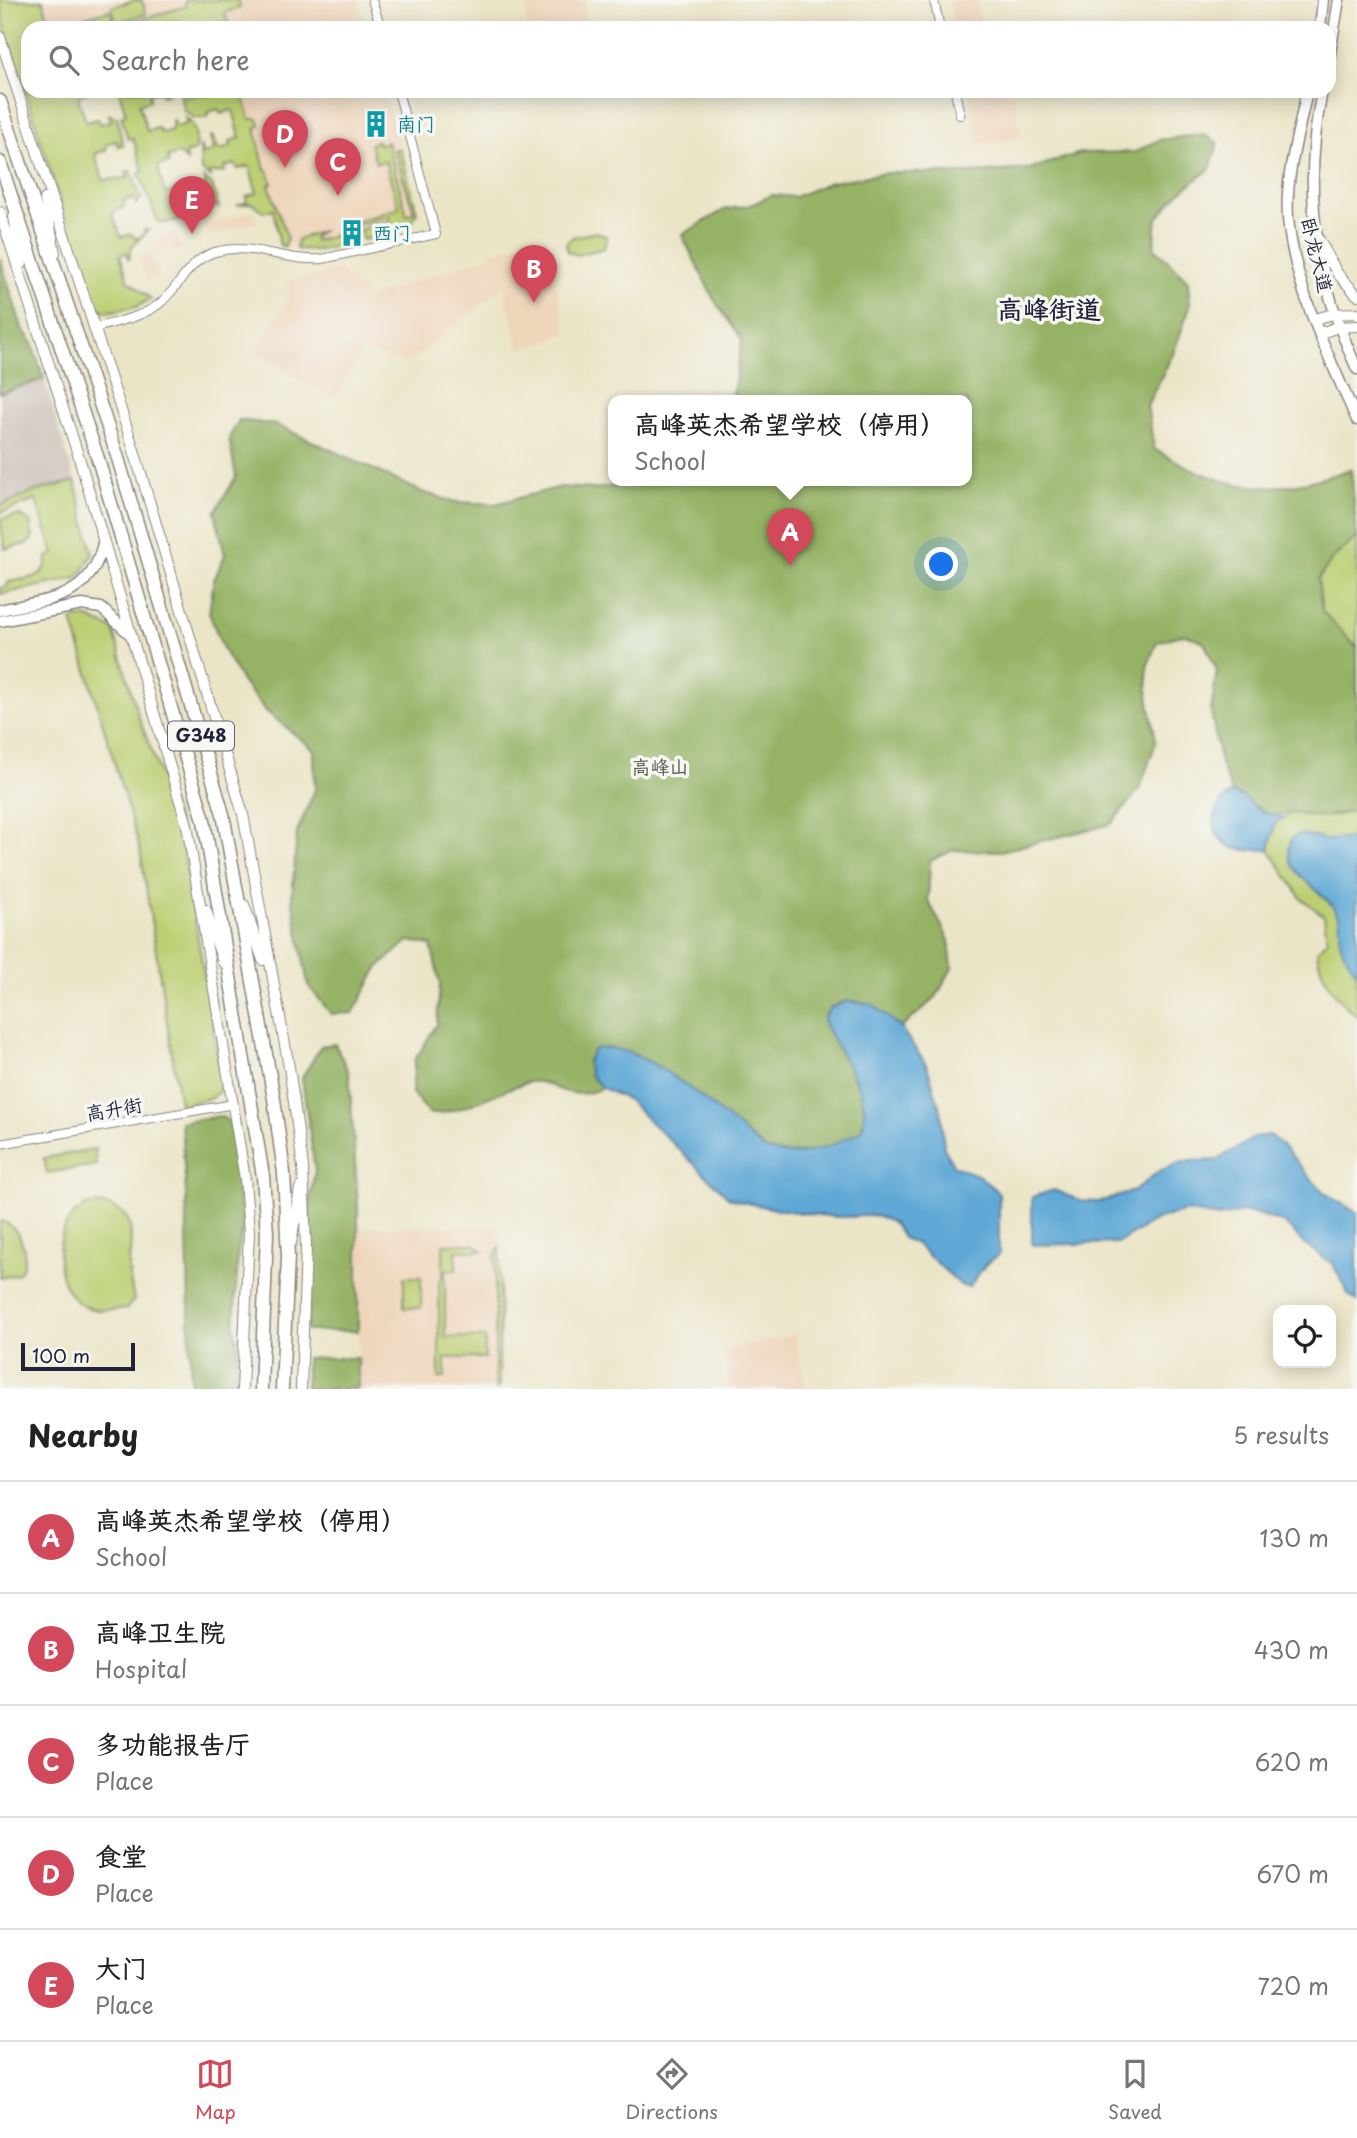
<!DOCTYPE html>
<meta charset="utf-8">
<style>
body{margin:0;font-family:"Playpen Sans","LXGW WenKai TC",sans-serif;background:#f6f6f6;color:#222}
.controls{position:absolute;right:21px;bottom:21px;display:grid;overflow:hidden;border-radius:14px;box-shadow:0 4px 18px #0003}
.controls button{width:63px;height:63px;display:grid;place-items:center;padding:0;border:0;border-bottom:2px solid #e0e0e0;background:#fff;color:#222;font:35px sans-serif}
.scale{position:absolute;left:21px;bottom:18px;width:114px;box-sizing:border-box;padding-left:7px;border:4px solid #22223b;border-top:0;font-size:19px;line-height:24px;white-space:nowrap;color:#22223b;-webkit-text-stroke:5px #f6f6f2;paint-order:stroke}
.you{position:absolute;left:942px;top:565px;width:24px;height:24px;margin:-18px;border:5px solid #fff;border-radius:50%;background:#1a73e8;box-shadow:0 0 0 10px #1a73e833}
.badge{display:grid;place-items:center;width:46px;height:46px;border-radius:50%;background:#d1495b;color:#fff;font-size:23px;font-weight:700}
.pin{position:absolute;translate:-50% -58px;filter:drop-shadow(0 2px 4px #0008)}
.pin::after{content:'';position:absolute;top:37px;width:24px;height:21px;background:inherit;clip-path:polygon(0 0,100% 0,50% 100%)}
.popup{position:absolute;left:608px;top:395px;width:364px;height:91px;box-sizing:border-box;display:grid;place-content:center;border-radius:14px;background:#fff;filter:drop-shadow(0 2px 5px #0005);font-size:23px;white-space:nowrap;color:#767676}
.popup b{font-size:26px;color:#222}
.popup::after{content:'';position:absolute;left:50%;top:100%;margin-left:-14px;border:14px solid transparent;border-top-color:#fff}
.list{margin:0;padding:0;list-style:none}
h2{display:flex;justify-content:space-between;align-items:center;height:91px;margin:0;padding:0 28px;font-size:30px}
h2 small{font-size:23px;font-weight:400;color:#767676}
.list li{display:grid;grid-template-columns:46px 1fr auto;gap:21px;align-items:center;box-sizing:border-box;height:112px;padding:0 28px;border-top:2px solid #e0e0e0}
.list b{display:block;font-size:26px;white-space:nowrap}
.list p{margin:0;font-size:23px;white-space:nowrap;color:#767676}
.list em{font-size:23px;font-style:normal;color:#767676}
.icon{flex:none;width:38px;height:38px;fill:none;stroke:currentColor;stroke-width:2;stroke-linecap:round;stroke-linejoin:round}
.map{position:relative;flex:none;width:1357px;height:1389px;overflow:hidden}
.search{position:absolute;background:#fff;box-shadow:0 4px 18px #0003;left:21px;right:21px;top:21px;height:77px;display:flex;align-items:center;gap:18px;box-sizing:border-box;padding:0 24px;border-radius:21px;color:#767676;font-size:26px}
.sheet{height:651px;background:#fff}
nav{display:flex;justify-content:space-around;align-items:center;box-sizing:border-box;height:98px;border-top:2px solid #e0e0e0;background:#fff;font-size:19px;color:#767676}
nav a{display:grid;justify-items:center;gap:4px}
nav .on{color:#d1495b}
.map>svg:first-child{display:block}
.built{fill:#eed6bb}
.industrial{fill:#ccc2b9}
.green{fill:#bccf73;stroke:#6f7857;stroke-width:2}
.forest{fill:#95b265;stroke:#5c6a50;stroke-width:2}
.water{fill:#5ea8d6;stroke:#406588;stroke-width:2}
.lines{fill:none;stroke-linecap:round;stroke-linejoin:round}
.minor-casing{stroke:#868482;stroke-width:10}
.tertiary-casing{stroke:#868482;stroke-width:12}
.secondary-casing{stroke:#868482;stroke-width:13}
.trunk-casing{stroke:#868482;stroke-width:15}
.minor{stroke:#fff;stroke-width:8}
.tertiary{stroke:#fff;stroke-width:10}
.secondary{stroke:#fff;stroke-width:10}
.trunk{stroke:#fff;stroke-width:12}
.labels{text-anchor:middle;stroke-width:7;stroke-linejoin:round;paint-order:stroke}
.shield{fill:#f6f6f2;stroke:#626272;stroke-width:2}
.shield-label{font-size:18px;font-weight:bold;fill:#22223b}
.culture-label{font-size:19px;fill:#0d838f;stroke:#f6f6f2;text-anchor:start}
.street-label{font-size:19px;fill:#22223b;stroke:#f6f6f2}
.park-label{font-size:19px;fill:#50564c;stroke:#f6f6f2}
.district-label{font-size:26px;font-weight:bold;fill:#22223b;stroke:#f6f6f2}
</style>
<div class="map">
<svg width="1357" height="1389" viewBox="0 0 1357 1389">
<rect width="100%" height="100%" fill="#f6f6f2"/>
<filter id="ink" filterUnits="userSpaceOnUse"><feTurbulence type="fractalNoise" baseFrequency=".0143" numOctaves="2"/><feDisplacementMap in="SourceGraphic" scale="14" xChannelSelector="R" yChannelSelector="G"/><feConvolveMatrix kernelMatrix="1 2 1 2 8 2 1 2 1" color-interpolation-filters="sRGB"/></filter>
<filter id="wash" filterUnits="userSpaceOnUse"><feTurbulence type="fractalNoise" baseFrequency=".00686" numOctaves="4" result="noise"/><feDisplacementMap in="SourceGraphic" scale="28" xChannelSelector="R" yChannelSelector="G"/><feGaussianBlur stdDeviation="1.57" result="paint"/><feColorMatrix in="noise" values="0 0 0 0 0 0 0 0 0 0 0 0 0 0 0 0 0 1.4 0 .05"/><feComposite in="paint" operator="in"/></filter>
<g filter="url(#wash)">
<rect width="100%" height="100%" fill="#ebe5c8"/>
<path class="built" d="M43,0H208L114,28H51Z
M210,0H358L366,28H219Z
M534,0H585V28H527L525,13Z
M948,0H976L982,28H954Z
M238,91H384L417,212L409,227L330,248L284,246Z
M968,91H1012L1022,136L980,145Z
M255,211L258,223L208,235L205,224Z
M176,233L181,249L153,258L159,277L147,281L139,255L150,251L149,246L158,243L157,239Z
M546,238L567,332L546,343L519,349L503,287L409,363L362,351L335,399L256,353L290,294L287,282L339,269L369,297L491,256V252Z
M358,1227H500L499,1389H358Z
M795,1335L806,1389H731L723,1351Z"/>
<path class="industrial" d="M44,379L75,481L35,491L0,506V393Z"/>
<path class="green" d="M0,0H43L51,28H28V91H89L78,97L86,122L98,119L100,124L111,121L109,115L117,117L123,145L118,146L117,141L106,144V150L95,154L103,180L128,178L126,172L131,171L141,198L136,204L134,198L123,201L124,207L112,212L121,237L132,234L135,239L145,235L144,230H149L132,246L129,260L127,252L120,255L128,280L151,299L136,307L106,312L93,305L5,28Z
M135,0H142L146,14L116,23L112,7Z
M185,0H238L240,8L224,13L231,28H181L178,21C159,25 137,28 114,28L186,6Z
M110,10L115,26L60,28L59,25Z
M119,91H167V95L162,96L160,91L149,94L150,100L139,104L147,131L158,128L161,133L172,130V120H174L177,127L187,123L185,117C198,127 196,136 195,151L185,154L187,161L179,154L168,157L169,163L158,166L164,191L166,194L177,190L180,196L191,192L190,187L206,186L204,178L212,185L219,209L217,204L213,208L166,223L158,222L139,173L143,171L133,138L128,139L121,116L126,114Z
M180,91H184L186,98L196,95L197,91L202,95L214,91H242L250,119H258L260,126L255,128L265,170H268L272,184L269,185L287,237L285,247L280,245L273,209L264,212L252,203L237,205L247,202L246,196L257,193L249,166L238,169L235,164L224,167L225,172L209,173L210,177L201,170L200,145L203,154L214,151L210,137L212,136L219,150L230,147V141L240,138L234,113L232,110L221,114L218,109L208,112L207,118H194L183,109Z
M378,141L379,145L387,142L407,215L414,212L394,150L400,149L417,212L409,227L363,240L360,230L390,221L389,216L358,225L357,221L399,208L385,161L376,163L370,144Z
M323,231L314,236L315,241L343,233L345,245L319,250L296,249L298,239Z
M597,232L607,237L604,248L577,255L568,252L566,243L573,237Z
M75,481L93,554L78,578L1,594L0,588L8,586V582C24,579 49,579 47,557L54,554L36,500L0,513V506L35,491Z
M19,515L30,522L33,538L27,544L5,549L0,519Z
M1357,537V648L1321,611L1318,579L1334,557Z
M86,617L113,629L138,715L179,824L223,1088L211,1098L180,1105L140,849L72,620Z
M1357,806V1016C1337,1000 1320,977 1317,951L1327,941L1324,916L1301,898L1269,849L1275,824L1291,813C1311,815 1341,822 1357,806Z
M95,1149L96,1165L47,1173L44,1158Z
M96,1204C144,1207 128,1241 129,1272C130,1281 132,1290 134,1300L126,1309C112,1310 95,1312 82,1305C47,1285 52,1207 96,1204Z
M0,1221C20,1224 33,1259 18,1274L0,1278Z
M443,1244H473L483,1251H456V1270H445V1337L485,1338V1358H445V1378H439V1281L443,1276Z
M500,1247L499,1389H495V1256Z
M404,1277H421V1308H404Z"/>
<path class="forest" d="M1203,134L1218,143L1210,169L1178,194L1157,218L1154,247L1188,281L1190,306L1173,354L1147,405L1154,449C1230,492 1269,498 1351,469L1357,537L1334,557L1318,579L1322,611L1357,648V806L1354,810L1324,817L1291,813L1271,815L1232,793L1220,761L1211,712L1217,670L1204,642L1185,634L1157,642L1147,667L1148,696L1156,742L1139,790L1111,824L1001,851L953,850L930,861L928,900L949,940L952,968L936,997L901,1028C878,1009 846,983 823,1019C835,1054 875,1091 861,1131L822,1150L789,1154L767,1151L731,1121L591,1076L602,1088C564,1105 550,1077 529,1082C495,1091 467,1112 430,1114L412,1093L415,1060L437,1024L440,983L431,945L408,941L378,968L353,1013L331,1014L308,985L292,897L297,832L315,790L314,750L266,711L243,683L224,651L209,613L214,580L225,555L215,512L236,477L229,438L239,420L277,425L422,492L455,502L495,504L561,487L594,489L658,480H967V400H732L742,340L713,298L682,235L724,210L751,205L772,195L795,197L830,182L887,173H971L1029,169L1081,153L1135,152L1159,140Z
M0,258L22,328L32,343L44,379L0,393Z
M335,1044L349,1073L358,1206V1331H307L310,1199L315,1171L302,1078L321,1046Z
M221,1116L231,1123L243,1229L238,1250L234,1326L238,1345L236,1389H191L186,1193L181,1122Z
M306,1358H358V1389H306Z"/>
<path class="water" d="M1232,793L1242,796L1260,811L1284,818L1275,824L1269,849C1255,850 1238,853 1226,844C1206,830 1213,803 1232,793Z
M1302,834L1327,840L1352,838L1357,887V974C1352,965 1344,956 1341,945C1339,937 1341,927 1339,918C1330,890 1275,873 1292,838Z
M848,1001L872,1004L901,1028L927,1066L941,1112L944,1148L954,1166L978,1175L999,1193V1255L986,1264L969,1287L962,1286L916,1244L903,1238C899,1230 894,1222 885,1219C869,1212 857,1218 841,1217C817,1216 749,1206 728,1197L628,1100L602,1088L591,1076L587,1062L594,1049C638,1039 703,1099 736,1125C746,1133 758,1148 770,1151C802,1161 833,1145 861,1131C876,1092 835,1053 823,1019L830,1008Z
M1270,1135C1294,1152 1305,1178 1328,1195C1337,1202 1348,1206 1357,1213V1301L1348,1294L1333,1264L1305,1245L1285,1223L1257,1214L1242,1212L1219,1217L1185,1211L1156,1220L1118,1243L1032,1245V1197L1054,1190L1081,1201L1100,1202L1134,1191L1159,1171L1185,1161L1217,1160L1255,1137Z"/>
</g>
<g filter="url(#ink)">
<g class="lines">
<defs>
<path id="minor" d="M372,0L381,28
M934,0L940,28
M955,91L960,115
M93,329C114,322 141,318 159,304C181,287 189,257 219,251C252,243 288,262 322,259L436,234L398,91
M0,1144L234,1104"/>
<path id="tertiary" d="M0,37L133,447L243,814L289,1067L303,1167L306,1247L301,1389
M45,199L55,253
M0,212L81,464L187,825L245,1179L249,1233L242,1389
M14,217L22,264
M1320,241L1337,273L1357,295
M1315,319L1333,314L1357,313
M1321,333L1338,327L1357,326
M244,905L263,960
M206,910L223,962
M291,1243L300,1188"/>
<path id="secondary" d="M1320,28L1323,0
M1329,59L1339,0
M1307,91C1299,131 1285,176 1288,218C1294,287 1329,357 1357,420
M1322,91C1302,192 1315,276 1357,369
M0,610C49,599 91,600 103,543
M0,621L82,605L101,608L130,634"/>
<path id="trunk" d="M0,101L117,455L223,814L274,1099L284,1173L288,1257L282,1389
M0,162L98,459L204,820L263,1176L267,1233L261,1389"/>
</defs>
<use href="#minor" class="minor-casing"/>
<use href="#tertiary" class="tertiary-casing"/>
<use href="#secondary" class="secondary-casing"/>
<use href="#trunk" class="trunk-casing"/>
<use href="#minor" class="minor"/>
<use href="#tertiary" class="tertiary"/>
<use href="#secondary" class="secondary"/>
<use href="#trunk" class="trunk"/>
</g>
</g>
<defs>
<symbol id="building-bare" viewBox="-9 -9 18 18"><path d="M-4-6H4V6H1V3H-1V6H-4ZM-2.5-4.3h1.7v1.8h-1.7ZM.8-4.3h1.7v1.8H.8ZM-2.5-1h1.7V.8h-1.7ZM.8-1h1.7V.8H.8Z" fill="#0f9aa8" stroke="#f6f6f2" stroke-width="2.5" paint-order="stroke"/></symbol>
</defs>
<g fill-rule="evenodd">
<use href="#building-bare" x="357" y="105" width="38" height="38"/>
<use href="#building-bare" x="333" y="214" width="38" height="38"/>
</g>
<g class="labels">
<rect class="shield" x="168" y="721.5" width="66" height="29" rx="5"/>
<g class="shield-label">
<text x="201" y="742">G348</text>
</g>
<g class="culture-label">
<text x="397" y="131">南门</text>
<text x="373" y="240">西门</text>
</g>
<g class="street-label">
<text transform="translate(1317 255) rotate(76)" y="7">卧龙大道</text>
<text transform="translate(114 1109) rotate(-10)" y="7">高升街</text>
</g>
<g class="park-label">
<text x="660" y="774">高峰山</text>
</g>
<g class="district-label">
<text x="1049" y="319">高峰街道</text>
</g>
</g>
</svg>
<div class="controls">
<button><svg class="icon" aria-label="locate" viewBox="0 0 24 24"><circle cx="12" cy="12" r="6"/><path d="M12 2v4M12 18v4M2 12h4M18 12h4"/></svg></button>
</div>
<div class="scale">100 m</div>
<div class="you"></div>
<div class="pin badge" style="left:790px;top:566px">A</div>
<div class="popup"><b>高峰英杰希望学校（停用）</b>School</div>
<div class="pin badge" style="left:534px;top:303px">B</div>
<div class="pin badge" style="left:338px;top:196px">C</div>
<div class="pin badge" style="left:285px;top:168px">D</div>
<div class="pin badge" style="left:192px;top:234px">E</div>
<div class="search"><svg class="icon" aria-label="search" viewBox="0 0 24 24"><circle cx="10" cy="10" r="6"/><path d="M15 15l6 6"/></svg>Search here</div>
</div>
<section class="sheet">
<h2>Nearby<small>5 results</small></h2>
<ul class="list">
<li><span class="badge">A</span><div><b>高峰英杰希望学校（停用）</b><p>School</p></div><em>130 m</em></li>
<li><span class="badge">B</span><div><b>高峰卫生院</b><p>Hospital</p></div><em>430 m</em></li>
<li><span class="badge">C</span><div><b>多功能报告厅</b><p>Place</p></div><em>620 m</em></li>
<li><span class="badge">D</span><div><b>食堂</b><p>Place</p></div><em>670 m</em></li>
<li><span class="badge">E</span><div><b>大门</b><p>Place</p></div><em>720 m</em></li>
</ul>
</section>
<nav>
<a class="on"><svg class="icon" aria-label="map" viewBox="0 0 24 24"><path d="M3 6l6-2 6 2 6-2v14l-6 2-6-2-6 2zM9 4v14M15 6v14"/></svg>Map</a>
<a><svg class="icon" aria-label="directions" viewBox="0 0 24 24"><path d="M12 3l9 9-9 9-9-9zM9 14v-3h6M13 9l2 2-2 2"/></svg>Directions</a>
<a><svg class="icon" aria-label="saved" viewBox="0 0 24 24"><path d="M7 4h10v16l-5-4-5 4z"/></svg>Saved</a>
</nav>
